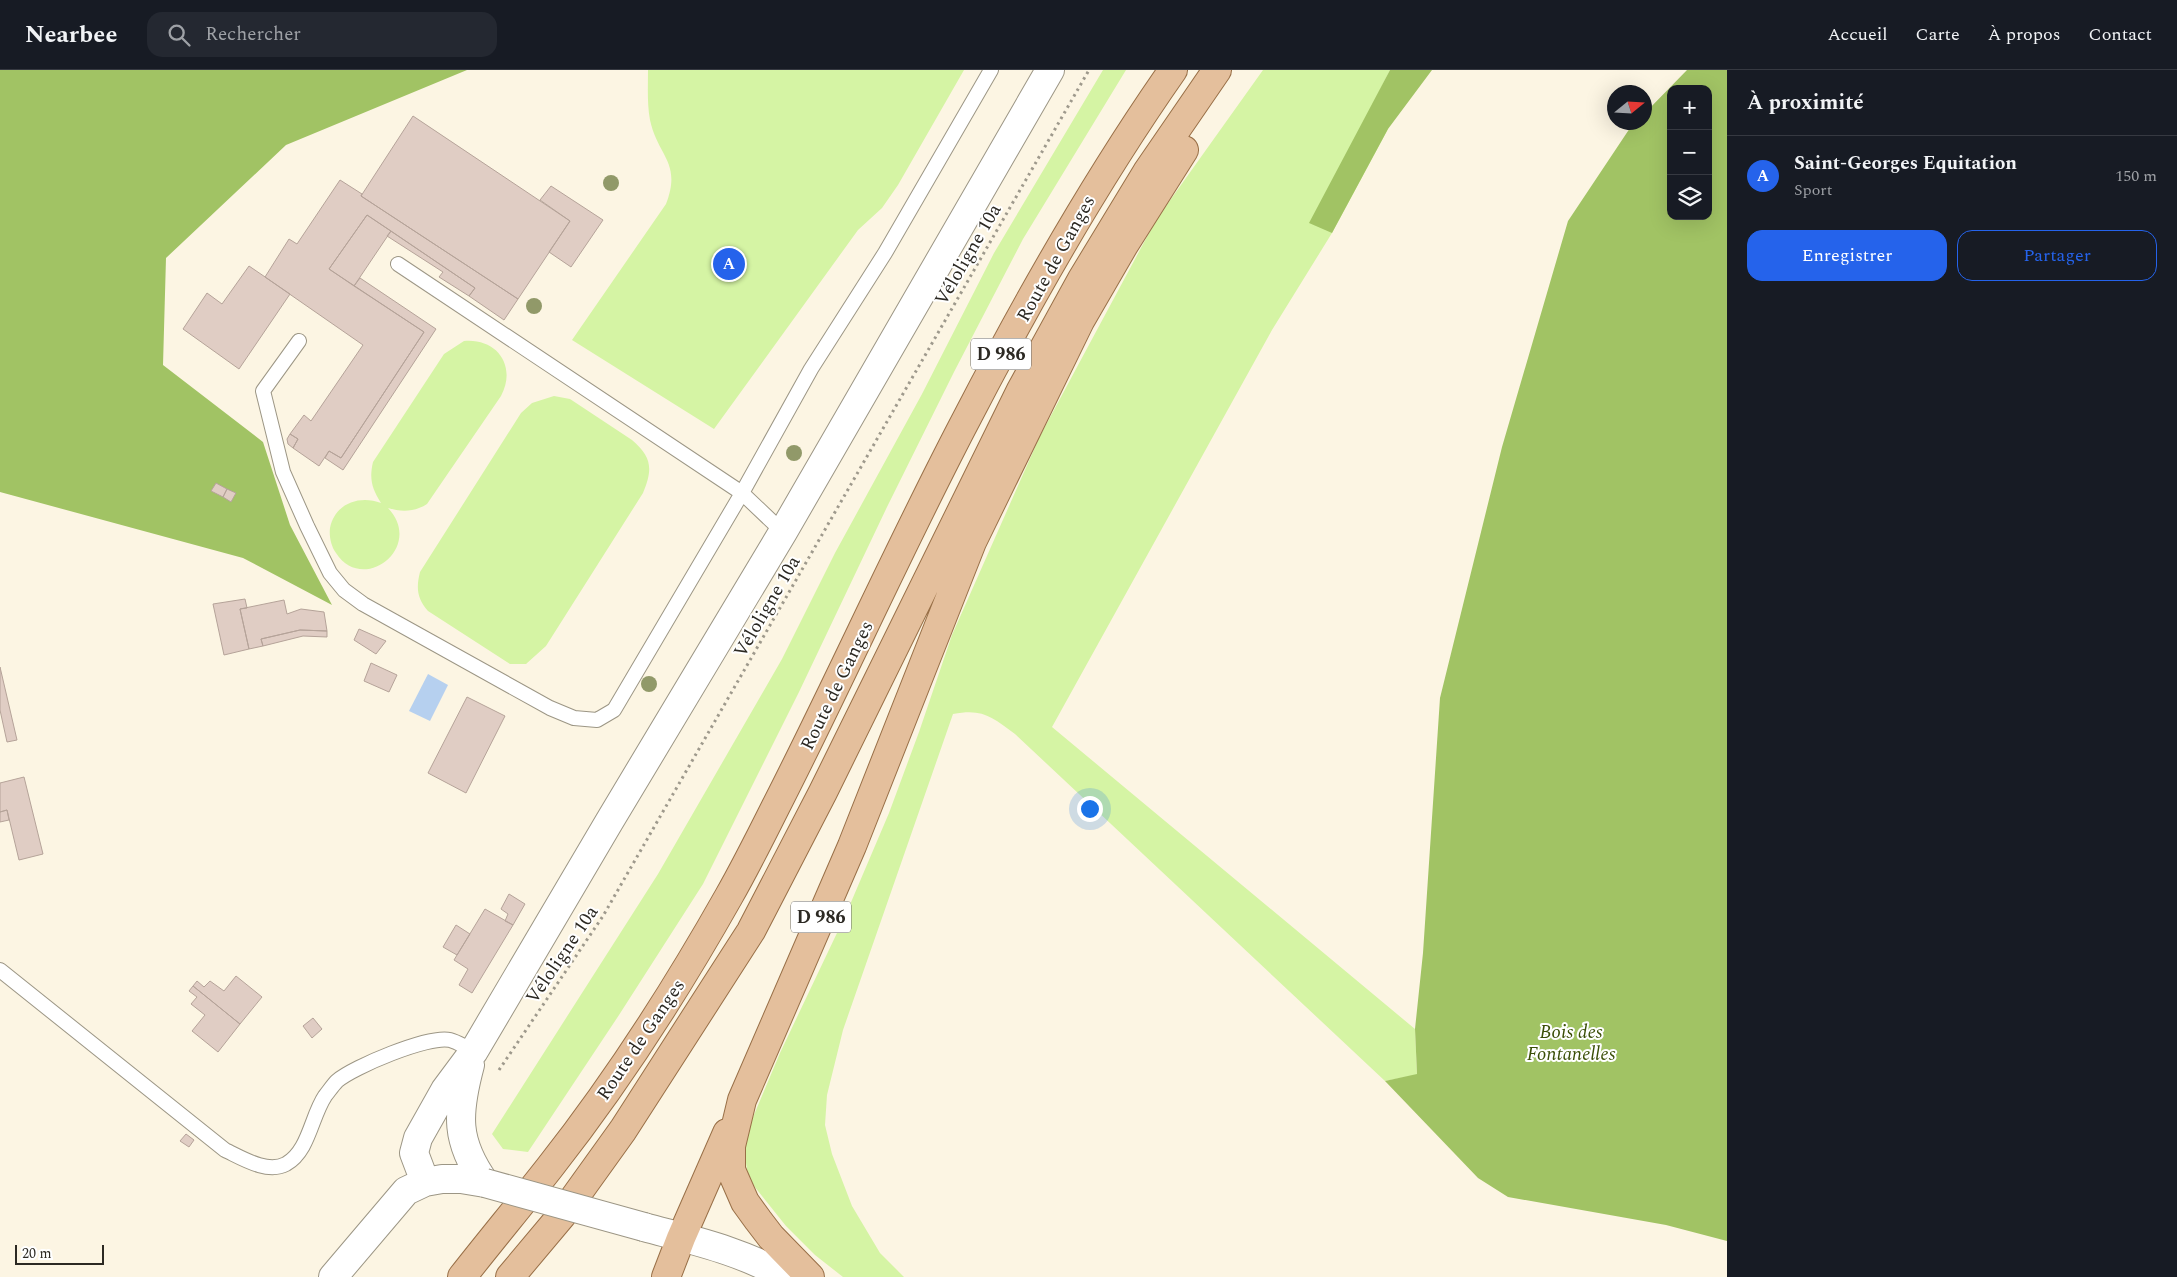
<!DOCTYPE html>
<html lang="fr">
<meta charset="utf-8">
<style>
body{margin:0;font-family:Spectral,serif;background:#242831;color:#f1f3f6}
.controls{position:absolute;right:15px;top:15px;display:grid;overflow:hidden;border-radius:10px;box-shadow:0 5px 20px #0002}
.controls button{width:45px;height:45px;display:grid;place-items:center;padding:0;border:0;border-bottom:1px solid #363941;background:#171b24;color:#f1f3f6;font:25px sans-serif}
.compass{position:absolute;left:1607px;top:15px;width:45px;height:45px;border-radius:50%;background:#171b24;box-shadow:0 5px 20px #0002;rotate:72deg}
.scale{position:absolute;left:15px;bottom:12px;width:89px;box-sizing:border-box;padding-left:5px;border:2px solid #2c2923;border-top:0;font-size:14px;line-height:18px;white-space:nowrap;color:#2c2923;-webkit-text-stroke:4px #fff;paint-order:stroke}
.you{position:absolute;left:1089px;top:738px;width:18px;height:18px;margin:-12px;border:4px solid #fff;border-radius:50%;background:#1a73e8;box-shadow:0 0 0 8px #1a73e833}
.badge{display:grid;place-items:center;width:32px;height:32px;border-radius:50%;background:#2563eb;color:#fff;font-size:16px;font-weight:700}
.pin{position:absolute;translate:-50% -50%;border:2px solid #fff;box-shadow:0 1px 5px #0006}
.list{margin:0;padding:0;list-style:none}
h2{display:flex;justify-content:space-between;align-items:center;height:65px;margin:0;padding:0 20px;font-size:21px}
h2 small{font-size:16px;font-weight:400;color:#9ea1a6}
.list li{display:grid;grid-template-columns:32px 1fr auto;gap:15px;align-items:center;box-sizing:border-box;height:80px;padding:0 20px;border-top:1px solid #363941}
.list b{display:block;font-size:19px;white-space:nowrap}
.list p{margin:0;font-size:16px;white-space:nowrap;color:#9ea1a6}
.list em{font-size:16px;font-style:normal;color:#9ea1a6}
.actions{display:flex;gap:10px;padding:15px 20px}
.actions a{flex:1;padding:11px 0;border:1px solid #2563eb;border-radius:15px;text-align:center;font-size:18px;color:#2563eb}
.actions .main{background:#2563eb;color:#fff}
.icon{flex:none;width:28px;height:28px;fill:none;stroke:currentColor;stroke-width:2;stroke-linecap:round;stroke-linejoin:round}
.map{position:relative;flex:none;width:1727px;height:1207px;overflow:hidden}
header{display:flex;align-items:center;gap:30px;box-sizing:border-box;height:70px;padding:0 25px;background:#171b24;border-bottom:1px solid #363941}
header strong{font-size:24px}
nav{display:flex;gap:28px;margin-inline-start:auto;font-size:18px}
.search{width:350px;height:45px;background:#242831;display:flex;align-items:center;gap:12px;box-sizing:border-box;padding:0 18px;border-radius:15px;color:#9ea1a6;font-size:19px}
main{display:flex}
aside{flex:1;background:#171b24}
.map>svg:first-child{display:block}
.green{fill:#d5f4a4}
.forest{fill:#a1c364;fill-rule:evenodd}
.water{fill:#b6d0ef}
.building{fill:#e0cdc4;stroke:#b5a399}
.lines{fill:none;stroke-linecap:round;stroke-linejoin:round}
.lane-casing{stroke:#9c9685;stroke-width:16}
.secondary-casing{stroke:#9c9685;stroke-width:30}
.primary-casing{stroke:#986f47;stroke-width:30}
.path{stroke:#9e998c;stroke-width:3;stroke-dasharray:2.5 4;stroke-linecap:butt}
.lane{stroke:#fff;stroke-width:14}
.secondary{stroke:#fff;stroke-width:28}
.primary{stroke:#e4bf9c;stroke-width:28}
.secondary-bridge-casing{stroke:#9c9685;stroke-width:30;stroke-linecap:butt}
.secondary-bridge{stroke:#fff;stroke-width:28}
.tree{fill:#919969}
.labels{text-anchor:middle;stroke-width:4;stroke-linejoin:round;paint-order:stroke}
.shield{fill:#fff;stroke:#6b6965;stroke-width:1}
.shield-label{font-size:18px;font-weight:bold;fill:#2c2923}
.street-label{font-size:19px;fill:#2c2923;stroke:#fff}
.park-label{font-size:19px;font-style:italic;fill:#3a4e06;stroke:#fff}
</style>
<header>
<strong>Nearbee</strong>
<div class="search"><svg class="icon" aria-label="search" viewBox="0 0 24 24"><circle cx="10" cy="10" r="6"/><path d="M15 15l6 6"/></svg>Rechercher</div>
<nav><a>Accueil</a><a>Carte</a><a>À propos</a><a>Contact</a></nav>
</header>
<main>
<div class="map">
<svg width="1727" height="1207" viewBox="0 0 1727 1207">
<rect width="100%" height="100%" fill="#fcf5e3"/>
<path class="green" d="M648,0H964L898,115L882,138L858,160L714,359L572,270L666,134C682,92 658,87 650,50C647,34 648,17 648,0Z
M1103,0H1126L1023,169L954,302L887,437L799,622L703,814L619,945L528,1082L503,1079L492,1064L658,804L782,589L835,483L922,324L994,183Z
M1263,0H1390L1371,38L1388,59L1332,163L1272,260L1052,657L1415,959L1417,1005L1385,1011L1015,664C992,647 983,638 953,644L843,960L827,1025L825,1055L832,1084L852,1136L880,1183L904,1207H843L815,1185L786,1156L754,1116L747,1100L743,1071L780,983L846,844L889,743L919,662L952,565L1040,366L1156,150Z
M464,271C497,268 517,296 501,326L427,434C415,442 401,442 388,438C425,477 363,525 336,483C331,476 329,466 330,458C335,433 360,425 381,433C372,419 369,409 373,392L444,284Z
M554,326L570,329L632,370C652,387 653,399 643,423L546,576L526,594H510L428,541C417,528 416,518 420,502L521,343L532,333Z"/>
<path class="forest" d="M0,0H467L286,75L166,188L163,295L263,372L290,455L332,535L243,488L0,422Z
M1390,0H1432L1388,59L1332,163L1309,153Z
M1687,0H1727V1171L1666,1155L1508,1127L1478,1108L1385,1011L1417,1004L1415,959L1423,883L1440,628L1502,377L1568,151L1630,58L1635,53L1644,52L1645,43ZM1671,19H1708V146H1671Z"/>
<path class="water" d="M428,604L448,615L430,651L409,641Z"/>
<path class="building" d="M413,46L570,151L518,229L361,126Z
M340,110L362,124L361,126L518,229L504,250L469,226L475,218L367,145L329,199L424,262L341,388L329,381L319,396L293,378L298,369L290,364L304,345L311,351L363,275L265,207L289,169L297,174Z
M551,116L603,150L571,197L549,182L570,151L540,130Z
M367,145L391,161L354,216L329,199Z
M391,161L475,218L469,226L439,207L443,202L387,166Z
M249,196L290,224L239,299L183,259L207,223L222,234Z
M360,208L436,259L343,400L325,388L329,381L341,388L424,262L354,216Z
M290,364L298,369L293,378L288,374L287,369Z
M216,413L227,419L223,427L211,421Z
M227,419L236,423L231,432L223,427Z
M245,529L247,538L240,539L249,579L224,585L213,534Z
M284,530L287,544L301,539L324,542L327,561L300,560L261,569L263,576L249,579L240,539Z
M359,559L386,571L376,584L354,570Z
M300,560L327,561V567L303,566L263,576L261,569Z
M371,593L397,605L389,622L364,611Z
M0,597L17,670L7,672L0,640Z
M467,627L505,646L466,723L428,703Z
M24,707L43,784L19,790L7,740L0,742V713Z
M7,740L9,750L0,752V742Z
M509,824L525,834L513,855L505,851L508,844L501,839Z
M485,839L513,855L472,923L459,915L468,899L454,890Z
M456,855L470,864L457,885L443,877Z
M236,906L262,927L240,954L193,916L197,911L204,917L210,911L224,921Z
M193,916L240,954L218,982L192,961L205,945L191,934L197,927L189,921Z
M313,948L322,959L312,968L303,956Z
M186,1064L194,1070L189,1077L180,1071Z"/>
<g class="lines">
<defs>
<path id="lane" d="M299,271L263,321L283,402L307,456L330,503L344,520L363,534L550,638L574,648L597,650L614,640L742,423L398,194
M783,462L742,423L811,299L885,183L991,0
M0,900L225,1080C242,1088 267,1104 286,1094C309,1081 311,1047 325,1026C329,1021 333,1015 337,1011C353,997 429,965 450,970C458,972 466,978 474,981"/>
<path id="secondary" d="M470,995C457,1044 455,1071 485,1113
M425,1112L414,1083L418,1068L445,1020L474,981L609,752L783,462L1050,0
M644,1157C691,1170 743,1181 785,1207
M333,1207L406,1121L425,1112L442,1109H461L485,1113"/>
<path id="primary" d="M462,1207C491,1170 521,1134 550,1097C617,1012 676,920 729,826C745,798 760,768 775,738C841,609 900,475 968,346C1030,226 1096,110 1173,0
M510,1207L562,1145L623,1060L751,861L823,722L1021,320L1082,209L1147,102L1217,0
M666,1207L681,1168L727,1063
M810,1207L771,1167L758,1150L745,1132L731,1100V1076L742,1030L852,776L972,472L1080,251L1124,175L1184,80"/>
</defs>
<use href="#lane" class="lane-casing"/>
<use href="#secondary" class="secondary-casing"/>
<use href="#primary" class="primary-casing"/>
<path class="path" d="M499,1000L603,846L1089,0"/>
<use href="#lane" class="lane"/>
<use href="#secondary" class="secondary"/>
<use href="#primary" class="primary"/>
<defs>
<path id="secondary-bridge" d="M485,1113L644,1157"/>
</defs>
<use href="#secondary-bridge" class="secondary-bridge-casing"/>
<use href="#secondary-bridge" class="secondary-bridge"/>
</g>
<g class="tree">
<circle cx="611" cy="113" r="8"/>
<circle cx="534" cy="236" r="8"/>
<circle cx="794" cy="383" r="8"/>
<circle cx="649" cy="614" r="8"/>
</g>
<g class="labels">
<g class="shield">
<rect x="971" y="268.5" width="60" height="31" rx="4"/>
<rect x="791" y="831.5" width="60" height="31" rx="4"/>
</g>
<g class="shield-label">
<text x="1001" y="290">D 986</text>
<text x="821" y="853">D 986</text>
</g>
<g class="street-label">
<text transform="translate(967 184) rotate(-60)" y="7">Véloligne 10a</text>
<text transform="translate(1055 188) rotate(-61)" y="7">Route de Ganges</text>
<text transform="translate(766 536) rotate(-60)" y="7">Véloligne 10a</text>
<text transform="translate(836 615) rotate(-64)" y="7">Route de Ganges</text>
<text transform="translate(561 884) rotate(-56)" y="7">Véloligne 10a</text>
<text transform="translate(640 969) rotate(-56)" y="7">Route de Ganges</text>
</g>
<g class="park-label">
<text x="1571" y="968">Bois des<tspan x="1571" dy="22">Fontanelles</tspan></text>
</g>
</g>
</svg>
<div class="controls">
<button>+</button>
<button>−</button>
<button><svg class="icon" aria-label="layers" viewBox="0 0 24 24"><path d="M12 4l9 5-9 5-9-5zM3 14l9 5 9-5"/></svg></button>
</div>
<svg class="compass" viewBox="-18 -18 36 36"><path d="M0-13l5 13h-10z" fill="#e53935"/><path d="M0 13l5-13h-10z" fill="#9ea1a6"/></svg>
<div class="scale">20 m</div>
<div class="you"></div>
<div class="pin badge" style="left:729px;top:194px">A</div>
</div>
<aside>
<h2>À proximité<small></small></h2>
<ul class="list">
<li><span class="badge">A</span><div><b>Saint-Georges Equitation</b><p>Sport</p></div><em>150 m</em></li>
</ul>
<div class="actions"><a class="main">Enregistrer</a><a>Partager</a></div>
</aside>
</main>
